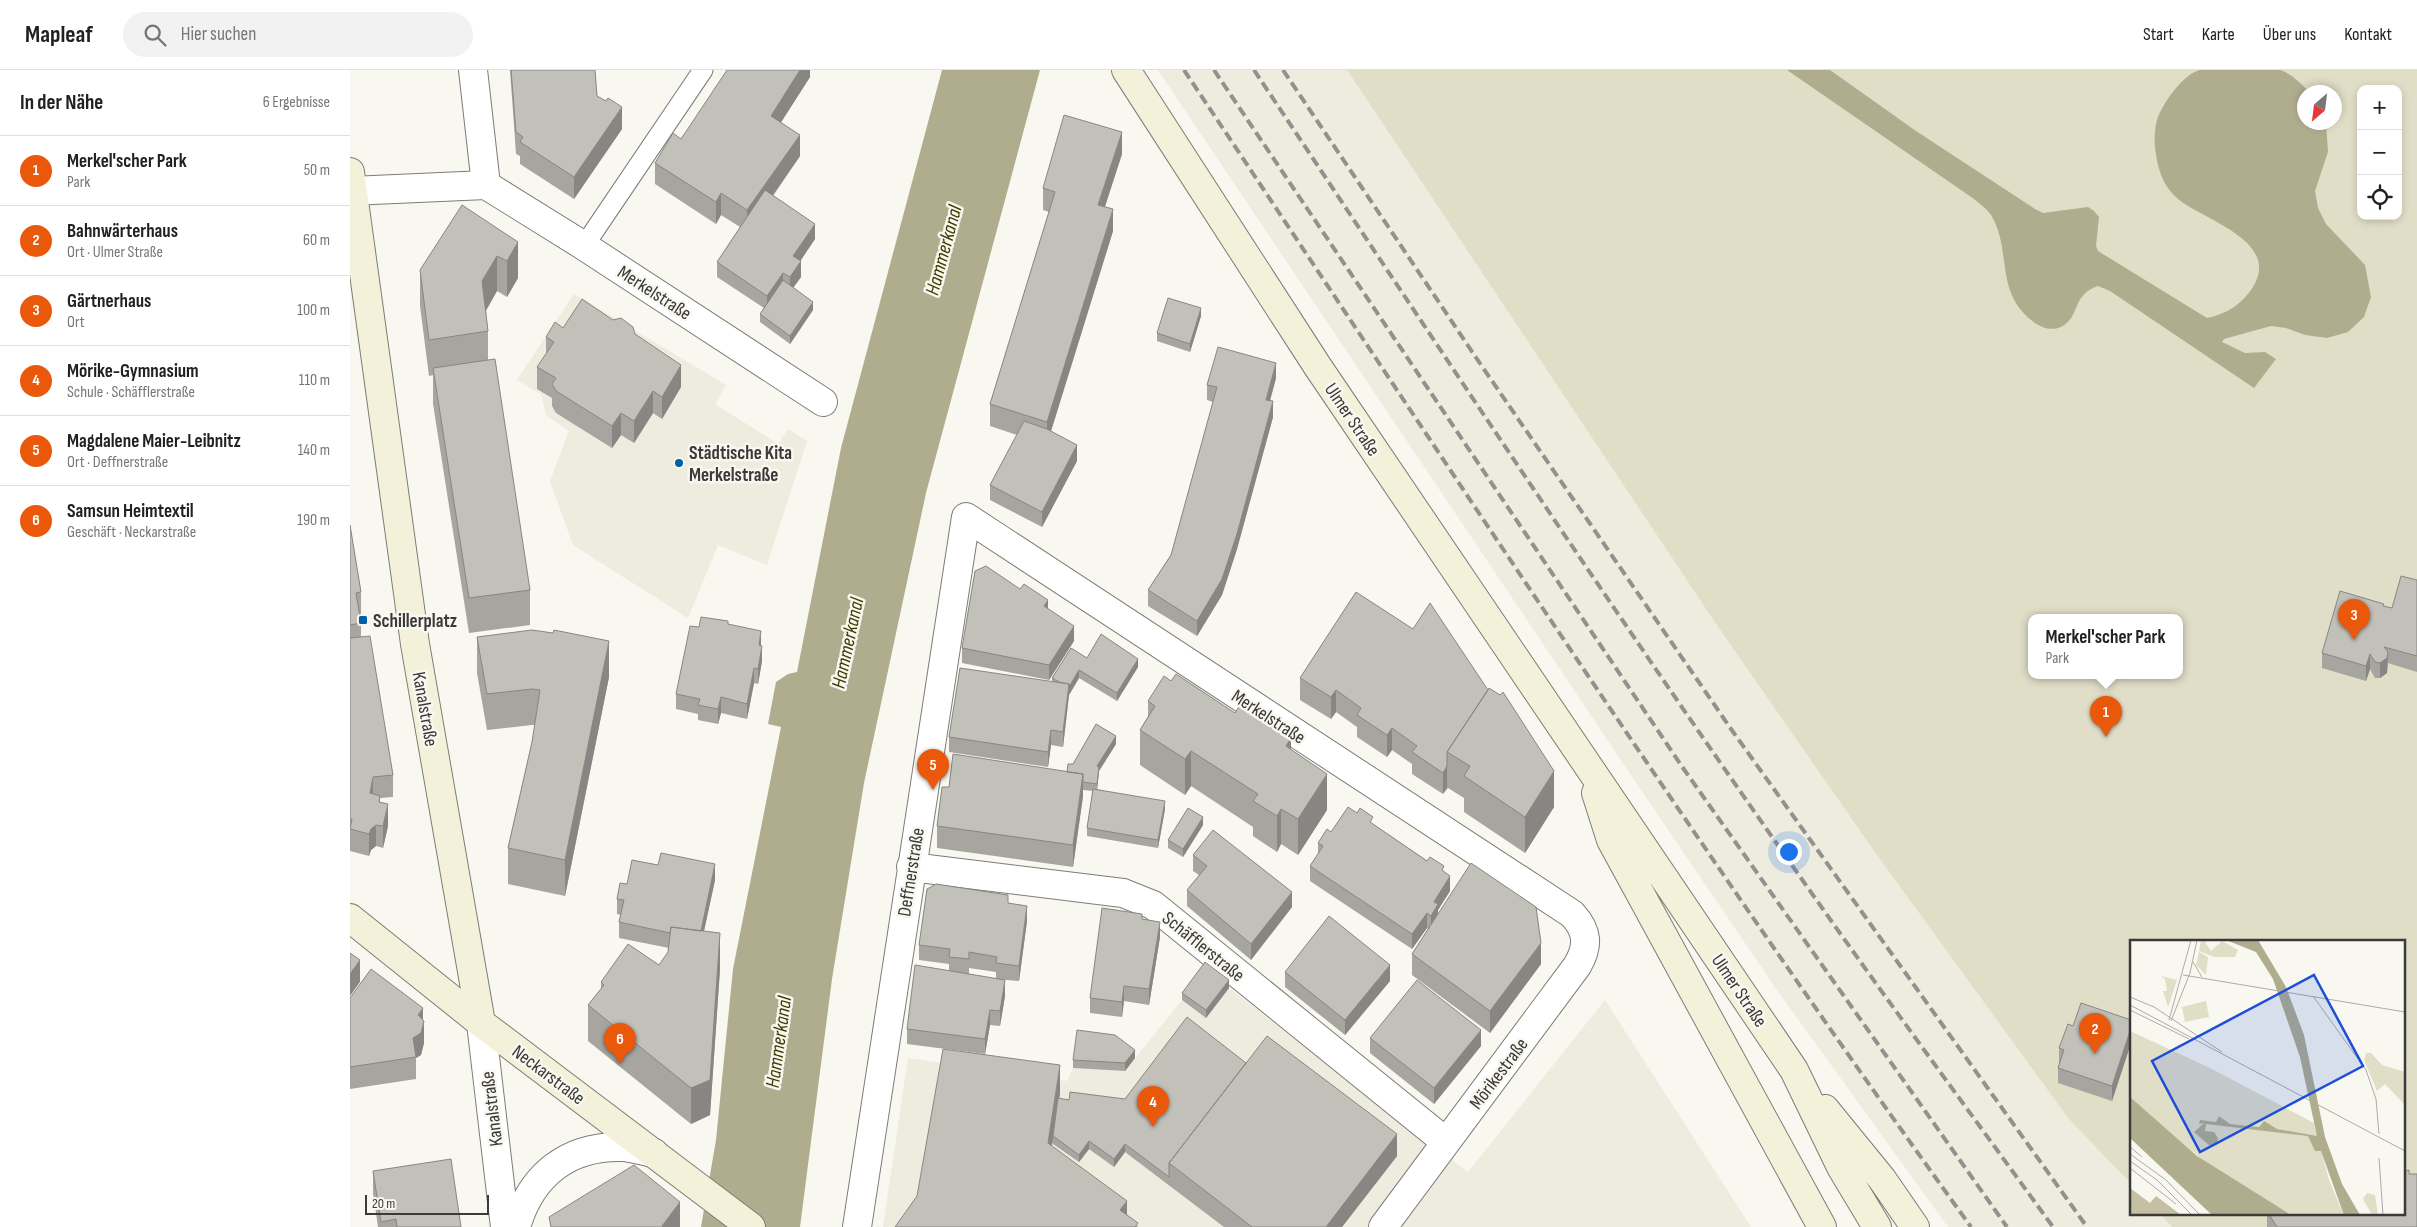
<!DOCTYPE html>
<html lang="de">
<meta charset="utf-8">
<style>
body{margin:0;font-family:"Sofia Sans Condensed",sans-serif;background:#f2f2f2;color:#222}
.controls{position:absolute;right:15px;top:15px;display:grid;overflow:hidden;border-radius:10px;box-shadow:0 2px 8px #0003}
.controls button{width:45px;height:45px;display:grid;place-items:center;padding:0;border:0;border-bottom:1px solid #e0e0e0;background:#fff;color:#222;font:25px sans-serif}
.compass{position:absolute;left:1947px;top:15px;width:45px;height:45px;border-radius:50%;background:#fff;box-shadow:0 2px 8px #0003;rotate:208deg}
.scale{position:absolute;left:15px;bottom:12px;width:124px;box-sizing:border-box;padding-left:5px;border:2px solid #3b3a38;border-top:0;font-size:14px;line-height:18px;white-space:nowrap;color:#3b3a38;-webkit-text-stroke:4px #f8f7f0;paint-order:stroke}
.you{position:absolute;left:1438px;top:781px;width:18px;height:18px;margin:-12px;border:4px solid #fff;border-radius:50%;background:#1a73e8;box-shadow:0 0 0 8px #1a73e833}
.badge{display:grid;place-items:center;width:32px;height:32px;border-radius:50%;background:#ea580c;color:#fff;font-size:16px;font-weight:700}
.pin{position:absolute;translate:-50% -41px;filter:drop-shadow(0 1px 2px #0008)}
.pin::after{content:'';position:absolute;top:26px;width:18px;height:15px;background:inherit;clip-path:polygon(0 0,100% 0,50% 100%)}
.popup{position:absolute;left:1678px;top:544px;width:155px;height:65px;box-sizing:border-box;display:grid;place-content:center;border-radius:10px;background:#fff;filter:drop-shadow(0 1px 4px #0005);font-size:16px;white-space:nowrap;color:#767676}
.popup b{font-size:19px;color:#222}
.popup::after{content:'';position:absolute;left:50%;top:100%;margin-left:-10px;border:10px solid transparent;border-top-color:#fff}
.list{margin:0;padding:0;list-style:none}
h2{display:flex;justify-content:space-between;align-items:center;height:65px;margin:0;padding:0 20px;font-size:21px}
h2 small{font-size:16px;font-weight:400;color:#767676}
.list li{display:grid;grid-template-columns:32px 1fr auto;gap:15px;align-items:center;box-sizing:border-box;height:70px;padding:0 20px;border-top:1px solid #e0e0e0}
.list b{display:block;font-size:19px;white-space:nowrap}
.list p{margin:0;font-size:16px;white-space:nowrap;color:#767676}
.list em{font-size:16px;font-style:normal;color:#767676}
.icon{flex:none;width:28px;height:28px;fill:none;stroke:currentColor;stroke-width:2;stroke-linecap:round;stroke-linejoin:round}
.map{position:relative;flex:none;width:2067px;height:1157px;overflow:hidden}
header{display:flex;align-items:center;gap:30px;box-sizing:border-box;height:70px;padding:0 25px;background:#fff;border-bottom:1px solid #e0e0e0}
header strong{font-size:24px}
nav{display:flex;gap:28px;margin-inline-start:auto;font-size:18px}
.search{width:350px;height:45px;background:#f2f2f2;display:flex;align-items:center;gap:12px;box-sizing:border-box;padding:0 18px;border-radius:28px;color:#767676;font-size:19px}
main{display:flex}
aside{flex:1;background:#fff}
.map>svg:first-child{display:block}
.built{fill:#edecde}
.green{fill:#e1dec8;fill-rule:evenodd}
.water{fill:#b0ad8e}
.lines{fill:none;stroke-linecap:round;stroke-linejoin:round}
.lane-casing{stroke:#7d7c76;stroke-width:21}
.street-casing{stroke:#7d7c76;stroke-width:30}
.secondary-casing{stroke:#7d7c76;stroke-width:30}
.lane{stroke:#fff;stroke-width:19}
.street{stroke:#fff;stroke-width:28}
.secondary{stroke:#f4f1da;stroke-width:28}
.rail{stroke:#92918d;stroke-width:4;stroke-dasharray:10 5;stroke-linecap:butt}
.wall{fill:#a6a59f}
.shaded-wall{fill:#878682}
.building{fill:#c1c0b9;stroke:#878682}
.poi-dot{fill:#005fac;stroke:#f8f7f0;stroke-width:2}
.labels{text-anchor:middle;stroke-width:5;stroke-linejoin:round;paint-order:stroke}
.street-label{font-size:19px;fill:#3b3a38;stroke:#f8f7f0}
.poi-label{font-size:19px;font-weight:bold;fill:#3b3a38;stroke:#f8f7f0;text-anchor:start}
.water-label{font-size:20px;font-style:italic;fill:#423b00;stroke:#f8f7f0}
.inset-road{fill:none;stroke:#acaba6;stroke-width:1}
.view{fill:#1d4ed8;fill-opacity:0.15;stroke:#1d4ed8;stroke-width:2.5}
.inset-edge{fill:none;stroke:#3b3a38;stroke-width:2.5}
</style>
<header>
<strong>Mapleaf</strong>
<div class="search"><svg class="icon" aria-label="search" viewBox="0 0 24 24"><circle cx="10" cy="10" r="6"/><path d="M15 15l6 6"/></svg>Hier suchen</div>
<nav><a>Start</a><a>Karte</a><a>Über uns</a><a>Kontakt</a></nav>
</header>
<main>
<aside>
<h2>In der Nähe<small>6 Ergebnisse</small></h2>
<ul class="list">
<li><span class="badge">1</span><div><b>Merkel'scher Park</b><p>Park</p></div><em>50 m</em></li>
<li><span class="badge">2</span><div><b>Bahnwärterhaus</b><p>Ort · Ulmer Straße</p></div><em>60 m</em></li>
<li><span class="badge">3</span><div><b>Gärtnerhaus</b><p>Ort</p></div><em>100 m</em></li>
<li><span class="badge">4</span><div><b>Mörike-Gymnasium</b><p>Schule · Schäfflerstraße</p></div><em>110 m</em></li>
<li><span class="badge">5</span><div><b>Magdalene Maier-Leibnitz</b><p>Ort · Deffnerstraße</p></div><em>140 m</em></li>
<li><span class="badge">6</span><div><b>Samsun Heimtextil</b><p>Geschäft · Neckarstraße</p></div><em>190 m</em></li>
</ul>
</aside>
<div class="map">
<svg width="2067" height="1157" viewBox="0 0 2067 1157">
<rect width="100%" height="100%" fill="#f8f7f0"/>
<path class="built" d="M808,0H997L1366,554L1524,781L1718,1048L1781,1114V1143H1809L1822,1157H1598L1427,920L1289,717Z
M224,224L376,315L365,334L428,374L438,359L457,371L417,495L368,475L338,548L223,475L200,411L219,361L196,345L191,324L167,310Z
M879,918L1118,1102L1255,930L1401,1157H533L558,988L717,1011L723,998L775,1001L832,930L856,948Z"/>
<path class="green" d="M997,0H2067V1157H1822L1809,1143H2053V871H1781V1114L1718,1048L1524,781L1366,554ZM2011,19H2048V146H2011ZM1954,22H1984V52H1954ZM1682,548H1830V606H1682Z"/>
<path class="water" d="M592,0H690L576,423L514,713L482,909L450,1157H351L366,1070L383,899L431,657L418,654L426,612L438,604L447,602L491,378Z
M1437,0H1480L1566,61L1685,139L1693,143L1738,137L1744,141L1749,147L1746,176L1748,181L1857,248C1877,244 1892,234 1903,217C1932,170 1850,149 1827,128C1812,115 1807,96 1805,77C1804,69 1805,55 1808,47C1814,32 1833,4 1850,0C1857,0 1922,0 1930,0C1941,3 1952,14 1959,22H1954V52L1976,53L1978,82L1965,121L1968,138L1976,154L2015,195L2021,227L2014,247L1998,262L1977,268L1955,265L1936,258L1921,256L1874,269L1872,272L1895,283L1915,282L1926,289L1904,318L1760,221L1748,216C1721,225 1731,247 1711,257C1702,261 1692,258 1685,253C1643,223 1663,181 1641,145C1637,139 1630,134 1624,129Z"/>
<g class="lines">
<defs>
<path id="lane" d="M234,176L353,0"/>
<path id="street" d="M123,0L136,115
M136,115L234,176L473,332
M0,121L136,115
M561,797L773,823L803,835L1096,1072
M131,953L155,1157
M166,1157C181,1105 218,1075 274,1077C284,1078 294,1081 304,1083
M507,1157L616,447L1222,844C1238,861 1239,876 1227,896L1033,1157"/>
<path id="secondary" d="M776,0L968,297L1444,1000L1491,1097L1527,1157
M0,102L65,574L131,953
M1246,723L1261,770L1472,1157
M0,848L131,953L401,1157
M1475,1039L1532,1109L1565,1157"/>
</defs>
<use href="#lane" class="lane-casing"/>
<use href="#street" class="street-casing"/>
<use href="#secondary" class="secondary-casing"/>
<use href="#lane" class="lane"/>
<use href="#street" class="street"/>
<use href="#secondary" class="secondary"/>
<path class="rail" d="M834,0C1093,388 1348,779 1621,1157
M864,0L1333,698L1657,1157
M904,0C1084,270 1263,542 1451,808C1533,925 1619,1041 1703,1157
M933,0L1129,292L1381,659L1737,1157"/>
</g>
<path class="wall" d="M160,0H245L247,26L272,59L224,129L170,94V86L166,84Z
M460,0V7L431,52L450,86L423,126L465,169L450,191L451,207L443,218L463,240L440,274L410,252V244L414,238L367,207V192L390,157L371,145L366,154L305,114V93L331,69Z
M772,84L755,137L763,161L701,361L727,391L692,457L640,430V415L667,365L640,356V334L699,142L693,140V118Z
M168,172V208L157,227L147,221L136,241L138,261V290L180,520V555L119,563L83,334V305L79,306L70,236V200Z
M851,246L840,282L807,271V263Z
M213,258L285,264L331,317L312,349L303,343L284,373L271,365L262,378L206,343L202,336V328L187,319V297L196,284V267Z
M926,308L920,331L923,347L887,479L872,525L847,566L798,536V520L821,485L863,332L857,330V315Z
M0,455L11,522V567L43,705V727L30,728V733L38,756L33,778L26,776L21,780L19,786L0,781Z
M2067,510V602L2038,593L2037,603L2030,608H2025L2020,599L2016,611L1972,598V583L2034,536L2042,538Z
M1006,522L1204,737L1175,783L1114,742V728L1098,718L1093,724L1062,704V694L1042,680L1037,687L1007,667V657L986,642L981,649L950,630V608Z
M698,539L724,571L699,610L612,593V578Z
M378,554L411,576L412,591L408,614L404,613L397,649L371,643L368,654L348,650V644L326,639V624L349,557Z
M127,567L259,607L215,826L158,814V778L182,672L185,655H182L137,660L127,603Z
M737,588L788,597L767,631L729,608L719,625L713,677L701,675L698,697L599,682V667L702,611V608Z
M821,611L941,680L977,740L948,785L931,774L927,782L903,766V757L841,716L835,725L790,695V660L798,646V631Z
M766,674L749,701L747,719L815,739L808,778L737,766V758L743,721L733,720V726L723,797L587,778V756L599,717L717,702L723,694Z
M1023,754L1094,802L1100,821L1088,840V843L1191,894L1140,963L1062,905V884L1078,859L1077,858L1062,879L960,811V796L968,784V773Z
M853,755L833,787L818,778V770Z
M843,785L942,837L901,890L837,836V820L849,805L843,801Z
M365,810L354,861L370,899L360,1045L341,1054L238,971V935L251,919V912L309,895L318,882L319,878L269,868V852L271,845L267,844V829L277,814Z
M658,833L677,851L669,911L646,909V902L619,898V904L655,926L650,956L640,955L635,984L557,974V959L599,901V894L569,890V875Z
M792,849L810,867L799,935L774,931L772,947L740,943V928Z
M935,902L1040,911L995,965L935,917Z
M879,918L856,948L832,930V923Z
M0,928L73,950L74,973L71,985L66,988V1009L0,1019Z
M1781,950V973L1762,1031L1708,1013V998L1710,994H1709V978L1723,956Z
M1020,968L1131,976L1084,1034L1020,983Z
M785,988L775,1001L723,998V990Z
M896,993L1047,1086L992,1157H874L775,1082L764,1097L739,1079L729,1092L703,1074V1069L702,1076L777,1145L788,1157H545L710,1023L709,1029L719,1030L775,1029Z
M23,1101L111,1157H28L23,1123Z
M2055,1101L2059,1104L2067,1157H1917V1143H2053Z"/>
<path class="shaded-wall" d="M450,0H460V7L421,68V46Z
M272,37V59L224,129V107Z
M772,62V84L748,157V135Z
M450,65V86L397,162V140Z
M371,123V145L366,154V132Z
M763,139V161L697,374V352Z
M465,154V169L443,202V186Z
M168,172V208L157,227V191Z
M147,186V221L132,247V211Z
M451,191V207L440,222V207Z
M433,203V218L417,241V226Z
M463,232V240L440,274V266Z
M851,238V246L840,282V274Z
M926,293V308L916,345V330Z
M331,295V317L312,349V327Z
M303,321V343L284,373V351Z
M923,331V347L887,479L872,525L847,566V551Z
M271,343V365L262,378V356Z
M727,375V391L692,457V442Z
M698,530V546L694,536Z
M724,556V571L699,610V595Z
M411,561V576L409,575Z
M259,571V607L215,826V790Z
M412,576V591L408,614V599Z
M2038,582L2037,603L2030,608V593Z
M2020,584V599L2016,611V596Z
M788,589V597L767,631V623Z
M404,598V613L397,649V634Z
M729,600V608L719,625L713,677V662L719,614Z
M986,620V642L981,649V627Z
M371,627V643L368,654V639Z
M1042,658V680L1037,687V665Z
M701,660V675L698,697V682Z
M766,666V674L749,701L747,721V696Z
M941,668V704L936,676Z
M841,681V716L835,725V689Z
M1097,696V717L1093,724V703Z
M1204,701V737L1175,783V747Z
M733,704V726L723,797V775Z
M977,704V740L948,785V749Z
M23,707V729L20,723Z
M815,731V739L808,778V770Z
M38,734V756L33,778V756Z
M931,739V774L927,782V746Z
M853,747V755L833,787V779Z
M26,755V776L21,780L19,786V764L21,759Z
M365,794V810L349,884V869Z
M1100,806V821L1088,840V849L1081,861V846L1084,832Z
M942,822V837L901,890V874Z
M677,836V851L669,911V896Z
M1077,843V858L1062,879V864Z
M810,852V867L799,935V919Z
M370,863V899L360,1045L341,1054V1018Z
M1191,873V894L1140,963V941Z
M10,890V912L0,926V904Z
M1040,895V911L995,965V950Z
M655,910V926L650,956V941Z
M879,910V918L856,948V940Z
M774,916V931L772,947V932Z
M73,938V956L74,951V973L71,985L66,988L63,968L68,945Z
M640,940V955L635,984V969Z
M1781,958V973L1762,1031V1016Z
M1131,960V976L1084,1034V1018Z
M785,980V988L775,1001V993Z
M710,995V1023L698,1101V1073Z
M1047,1064V1086L992,1157H976Z
M739,1071V1079L729,1092V1085Z
M775,1074V1082L764,1097V1089Z
M777,1131V1157L770,1140Z
M330,1132V1157H312V1156Z"/>
<path class="building" d="M161,0H245L247,26L256,31L258,28L272,37L224,107L170,72L173,67L166,62Z
M377,0H450L421,46L450,65L397,140L371,123L366,132L305,93L323,63L331,69Z
M714,45L772,62L748,135L763,139L697,352L640,334L705,122L693,118Z
M415,120L465,154L443,186L451,191L440,207L433,203L417,226L367,192Z
M112,135L168,172L157,191L147,186L132,211L138,261L79,270L70,200Z
M433,210L463,232L440,266L410,244Z
M818,228L851,238L840,274L807,263Z
M232,229L263,250L271,248L283,257L285,264L331,295L312,327L303,321L284,351L271,343L262,356L206,321L202,314L206,308L187,297L204,272L196,267L205,252L213,258Z
M868,277L926,293L916,330L923,331L887,464L872,509L847,551L798,520L821,485L867,317L857,315Z
M145,289L180,520L119,528L83,298Z
M674,351L697,359L727,375L692,442L640,415Z
M0,455L11,522L6,523L11,553L0,555Z
M636,496L670,519L674,514L698,530L694,536L724,556L699,595L612,578L625,501Z
M2051,506L2067,510V586L2034,577L2038,582L2037,588L2030,593L2025,592L2020,584L2016,596L1972,583L1990,521L2034,534L2033,536L2042,538Z
M1006,522L1063,559L1080,533L1138,620L1097,682V696L1093,703L1062,682L1067,676L1042,658L1037,665L1007,645L1011,638L986,620L981,627L950,608Z
M351,547L378,551V554L411,561L409,575L412,576L408,599L404,598L397,634L371,627L368,639L348,635L350,629L326,624L340,556L349,557Z
M182,560L203,563L204,560L259,571L215,790L158,778L182,672L190,620L182,619L137,624L127,567Z
M751,564L788,589L767,623L729,600L719,617V614L709,612L702,608L721,578L737,588Z
M20,566L43,705L23,707L20,723L30,726L29,732L38,734L33,756L26,755L21,759L19,764L0,759L2,749H0V568Z
M610,598L719,614L713,662L701,660L698,682L599,667Z
M826,604L885,643L890,635L941,668L936,676L977,704L948,749L931,739L927,746L903,731L908,724L841,681L835,689L790,660L805,636L798,631L814,606L821,611Z
M1139,618L1150,625L1153,622L1204,701L1175,747L1114,706L1120,696L1097,682Z
M746,654L766,666L747,696L749,697L747,714L733,712V704L717,702L718,694H723Z
M603,684L733,704L723,775L587,756L592,717H599Z
M743,719L815,731L808,770L737,758Z
M998,737L1007,743L1010,738L1023,747L1020,752L1077,791L1080,787L1094,796L1092,800L1100,806L1084,832L1088,834L1081,846L1077,843L1062,864L960,796L973,776L968,773L977,759L981,762Z
M838,738L853,747L833,779L818,770Z
M863,760L942,822L901,874L837,820L857,796L843,785Z
M311,783L365,794L351,861L321,857L320,863L269,852L274,830L267,829L270,813L277,814L282,790L308,795Z
M1121,793L1186,837L1191,873L1140,941L1062,884Z
M586,814L658,825V833L677,836L669,896L646,893L647,887L619,882V889L599,887L600,879L569,875L577,819Z
M752,838L792,844V849L810,852L799,919L774,916L772,932L740,928Z
M979,846L1040,895L995,950L935,902Z
M321,857L370,863L360,1010L341,1018L238,935L254,915L251,912L278,874L309,895L318,882Z
M0,883L10,890L0,904Z
M855,892L879,910L856,940L832,923Z
M565,895L655,910L650,941L640,940L635,969L557,959Z
M21,899L73,938L68,945L74,951L71,963L63,968L66,987L0,997V928Z
M1067,910L1131,960L1084,1018L1020,968Z
M1731,933L1781,950V958L1762,1016L1708,998L1714,980L1709,978L1718,954L1723,956Z
M837,947L896,993L819,1093V1107L775,1074L764,1089L739,1071L729,1085L703,1066L708,1028L719,1030L720,1022L775,1029Z
M727,960L765,965L785,980L775,993L723,990Z
M917,966L1047,1064L976,1157H902L819,1093Z
M593,979L710,995L698,1073L777,1131L770,1140L788,1153L785,1157H545L567,1126Z
M101,1089L111,1157H47L46,1149L31,1152L23,1101Z
M284,1095L330,1132L312,1156L313,1157H201L199,1147Z
M2059,1100V1104H2067V1157H1927L1918,1143H2053V1107L2055,1105V1101Z"/>
<g class="poi-dot">
<circle cx="329" cy="393" r="5"/>
<rect x="8" y="545" width="10" height="10" rx="2.5"/>
</g>
<g class="labels">
<g class="street-label">
<text transform="translate(305 222) rotate(33)" y="7">Merkelstraße</text>
<text transform="translate(1003 349) rotate(56)" y="7">Ulmer Straße</text>
<text transform="translate(76 639) rotate(80)" y="7">Kanalstraße</text>
<text transform="translate(919 646) rotate(33)" y="7">Merkelstraße</text>
<text transform="translate(560 802) rotate(-81)" y="7">Deffnerstraße</text>
<text transform="translate(854 876) rotate(39)" y="7">Schäfflerstraße</text>
<text transform="translate(1390 920) rotate(56)" y="7">Ulmer Straße</text>
<text transform="translate(1148 1003) rotate(-53)" y="7">Mörikestraße</text>
<text transform="translate(199 1004) rotate(37)" y="7">Neckarstraße</text>
<text transform="translate(141 1039) rotate(-97)" y="7">Kanalstraße</text>
</g>
<g class="poi-label">
<text x="339" y="389">Städtische Kita<tspan x="339" dy="22">Merkelstraße</tspan></text>
<text x="23" y="557">Schillerplatz</text>
</g>
<g class="water-label">
<text transform="translate(593 180) rotate(-75)" y="7">Hammerkanal</text>
<text transform="translate(497 573) rotate(-78)" y="7">Hammerkanal</text>
<text transform="translate(428 972) rotate(-82)" y="7">Hammerkanal</text>
</g>
</g>
<g transform="translate(1780 870)">
<rect width="275" height="275" fill="#f8f7f0"/>
<path d="M71,0H77L75,2L81,11L92,1L108,10L105,17H84L69,11ZM69,12L78,17L76,35L66,25ZM31,36L47,40L38,67L33,51H37L35,39ZM76,61L79,77L55,82L52,67ZM0,91L80,128L184,183L199,240L214,275H161L83,228L16,174L0,157ZM236,113H241L252,125L275,132V165L255,144L247,151L234,120ZM237,253L245,255L248,275H242L233,259Z" fill="#e1dec8"/>
<path d="M0,248L20,263L26,256L51,275H0Z" fill="#c4c0a1"/>
<path d="M96,0H128L156,47L174,95L195,197L212,244L230,275H214L191,211H185L178,196L76,184L75,191L84,192L88,198L87,204L81,207L64,192L74,183L69,184L70,180L86,182L89,176L100,184L129,187L134,181L147,189L187,196L170,117L143,39L126,12ZM0,157L67,216L161,275H82L0,198Z" fill="#b0ad8e"/>
<path class="inset-road" d="M63,22L72,37M53,35L275,72M183,56L236,130L246,159L249,194M0,57L24,67L92,112M0,65L275,211M0,70L59,99M39,80L61,0M41,81L60,33L67,0M0,207L12,217M0,214L36,240L70,275M249,218L253,275M0,221L27,240L62,275M0,228L46,264"/>
<path class="view" d="M184,35L233,126L70,212L22,121Z"/>
<rect width="275" height="275" class="inset-edge"/>
</g>
</svg>
<div class="controls">
<button>+</button>
<button>−</button>
<button><svg class="icon" aria-label="locate" viewBox="0 0 24 24"><circle cx="12" cy="12" r="6"/><path d="M12 2v4M12 18v4M2 12h4M18 12h4"/></svg></button>
</div>
<svg class="compass" viewBox="-18 -18 36 36"><path d="M0-13l5 13h-10z" fill="#e53935"/><path d="M0 13l5-13h-10z" fill="#767676"/></svg>
<div class="scale">20 m</div>
<div class="you"></div>
<div class="pin badge" style="left:1756px;top:667px">1</div>
<div class="popup"><b>Merkel'scher Park</b>Park</div>
<div class="pin badge" style="left:1745px;top:984px">2</div>
<div class="pin badge" style="left:2004px;top:570px">3</div>
<div class="pin badge" style="left:803px;top:1057px">4</div>
<div class="pin badge" style="left:583px;top:720px">5</div>
<div class="pin badge" style="left:270px;top:994px">6</div>
</div>
</main>
